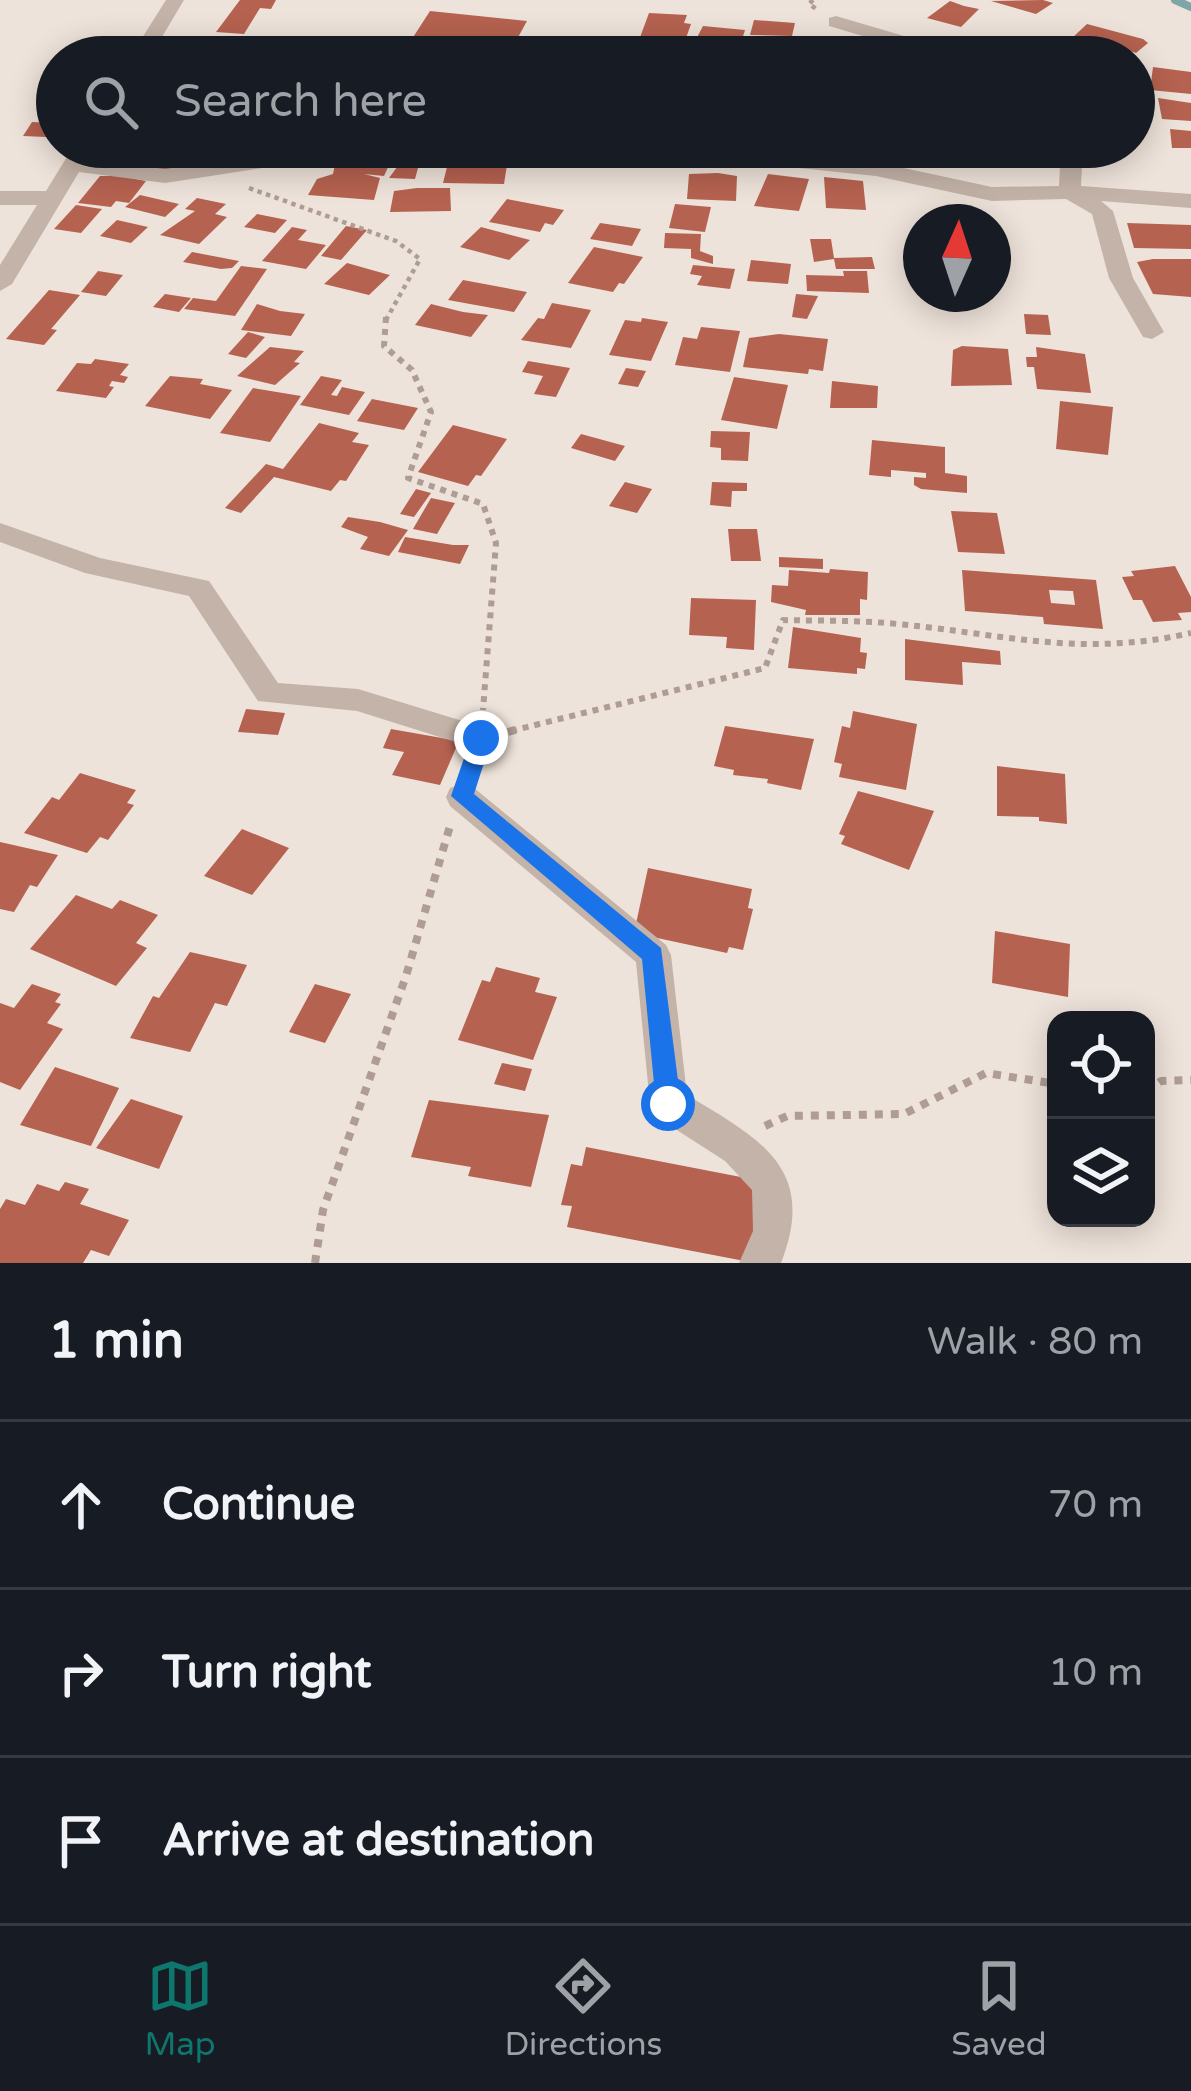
<!DOCTYPE html>
<meta charset="utf-8">
<style>
body{margin:0;font-family:"Varela Round",sans-serif;background:#20242c;color:#f1f3f6}
.controls{position:absolute;right:36px;bottom:36px;display:grid;overflow:hidden;border-radius:24px;box-shadow:0 6px 30px #0003}
.controls button{width:108px;height:108px;display:grid;place-items:center;padding:0;border:0;border-bottom:3px solid #363941;background:#171b24;color:#f1f3f6;font:60px sans-serif}
.compass{position:absolute;left:903px;top:204px;width:108px;height:108px;border-radius:50%;background:#171b24;box-shadow:0 6px 30px #0003;rotate:3deg}
.stop{position:absolute;width:36px;height:36px;margin:-27px;border:9px solid #1a73e8;border-radius:50%;background:#fff}
.stop.end{background:#1a73e8;border-color:#fff;box-shadow:0 3px 12px #0008}
.list{margin:0;padding:0;list-style:none}
h2{display:flex;justify-content:space-between;align-items:center;height:156px;margin:0;padding:0 48px;font-size:51px}
h2 small{font-size:39px;font-weight:400;color:#9ea1a6}
.list li{display:grid;grid-template-columns:78px 1fr auto;gap:36px;align-items:center;box-sizing:border-box;height:168px;padding:0 48px;border-top:3px solid #363941}
.list b{display:block;font-size:45px;white-space:nowrap}
.list em{font-size:39px;font-style:normal;color:#9ea1a6}
.icon{flex:none;width:66px;height:66px;fill:none;stroke:currentColor;stroke-width:2;stroke-linecap:round;stroke-linejoin:round}
.map{position:relative;flex:none;width:1191px;height:1263px;overflow:hidden}
.search{position:absolute;background:#171b24;box-shadow:0 6px 30px #0003;left:36px;right:36px;top:36px;height:132px;display:flex;align-items:center;gap:30px;box-sizing:border-box;padding:0 42px;border-radius:66px;color:#9ea1a6;font-size:45px}
.sheet{height:660px;background:#171b24}
nav{display:flex;justify-content:space-around;align-items:center;box-sizing:border-box;height:168px;border-top:3px solid #363941;background:#171b24;font-size:33px;color:#9ea1a6}
nav a{display:grid;justify-items:center;gap:6px}
nav .on{color:#0f766e}
.map>svg:first-child{display:block}
.lines{fill:none;stroke-linecap:round;stroke-linejoin:round}
.stream{stroke:#7da7a6;stroke-width:8}
.building{fill:#b66250;fill-rule:evenodd}
.path-far2{stroke:#af9d93;stroke-width:4.5;stroke-dasharray:4.5 4.5;stroke-linecap:butt}
.path-far1{stroke:#af9d93;stroke-width:6;stroke-dasharray:6 6;stroke-linecap:butt}
.path{stroke:#af9d93;stroke-width:8;stroke-dasharray:8 8;stroke-linecap:butt}
.minor{fill:#c4b3a8;fill-rule:evenodd}
.route{fill:#1a73e8}
</style>
<div class="map">
<svg width="1191" height="1263" viewBox="0 0 1191 1263">
<rect width="100%" height="100%" fill="#eee3da"/>
<g class="lines">
<path class="stream" d="M1175,0L1191,7"/>
</g>
<path class="building" d="M240,0H276L271,9L260,8L244,34L216,32Z
M1043,0L1053,3L1036,14L991,1Z
M950,1L964,6L979,9L961,27L927,18Z
M430,11L527,21L510,52L410,42Z
M649,13L687,15L684,23L691,24L686,38L678,37L675,43L639,40Z
M754,20L795,23L792,36L750,35Z
M1087,24L1143,39L1148,43L1136,53L1125,49L1119,53L1071,39Z
M703,26L745,30L738,52L692,47Z
M216,44L250,49L242,57H202Z
M1153,67L1191,72V94L1150,90Z
M1158,98L1191,103V121L1162,119Z
M32,122L55,123L46,137L23,136Z
M1170,129L1191,131V148H1172Z
M143,147L156,150L192,149L171,172L138,169L147,158L134,156Z
M760,147H818L819,159L760,157Z
M827,147H864V160L827,158Z
M345,153H371L421,157L415,179L389,178L400,163H390L384,176L364,174L380,178L374,200L308,195L317,179L333,174L336,159Z
M474,161L507,165L504,184L443,183L448,163Z
M718,173L737,176L736,201L687,199L689,174Z
M768,174L809,179L799,211L754,206Z
M100,176H121L146,181L129,203L116,201L111,207L78,203Z
M824,177L863,181L866,210L826,208Z
M417,188H450L451,211L390,212L394,191Z
M140,195L179,204L165,217L125,207Z
M197,198L226,204L215,214L227,217L199,244L160,235L195,211L185,209Z
M507,199L564,210L553,225L545,223L540,232L489,222Z
M675,204L711,207L705,232L669,228Z
M76,205L102,209L81,233L54,229Z
M257,214L287,220L275,233L244,227Z
M117,220L148,227L131,243L100,236Z
M600,223L641,229L632,246L590,239Z
M1127,223L1191,225V249L1134,248Z
M346,226L367,230L341,260L321,256Z
M292,227L307,230L298,240L326,245L306,269L262,261Z
M481,227L530,240L509,260L460,247Z
M665,233L701,234L700,251L713,256V264L691,258V249L664,248Z
M810,239H831L834,258L872,257L875,269H836L834,259L814,262Z
M594,247L643,257L624,284L619,283L613,292L568,283Z
M192,252L239,261L232,268L221,269L183,262Z
M1153,259H1191V297L1153,294L1137,262Z
M751,260L791,264L788,284L747,281Z
M347,263L386,274L390,275L369,295L324,284Z
M693,265L735,269L730,289L697,285L702,276L690,274Z
M241,266L267,269L235,316L184,309L193,298L216,301Z
M98,271L123,275L106,296L81,292Z
M843,271H867L869,293L807,291L806,275L844,276Z
M463,280L527,292L514,312L448,300Z
M49,290L80,295L51,329L57,330L44,345L6,339Z
M165,294L191,298L179,312L153,307Z
M796,294L818,296L807,319L792,317Z
M552,303L591,310L571,348L521,340L538,318L544,319Z
M257,304L280,311L305,314L291,336L241,330Z
M431,304L463,312L488,315L471,337L415,325Z
M1024,314L1048,315L1051,335L1026,334Z
M642,318L668,322L651,361L609,355L625,320L641,322Z
M701,327L740,331L730,372L675,365L683,337L697,339Z
M248,332L265,337L246,358L228,354Z
M779,334L828,339L823,371L809,369L808,374L743,367L749,338Z
M962,346L1008,349L1012,385L951,386L953,350Z
M270,347L304,351L294,362L300,363L275,385L237,376Z
M1036,347L1085,354L1091,393L1037,389L1034,367H1027L1026,357H1037Z
M95,359L129,364L120,375L128,377L124,383L112,381L109,386L114,387L106,398L56,391L77,363L91,364Z
M528,361L570,368L556,397L534,394L543,376L522,372Z
M626,368L646,371L638,387L618,384Z
M170,376L203,379L200,384L232,390L210,419L145,406Z
M321,376L342,380L331,395L337,396L342,387L365,392L349,415L300,405Z
M734,377L788,385L777,429L721,420Z
M832,381L878,386L877,408H830Z
M253,388L301,396L270,442L220,433Z
M372,399L418,408L404,430L357,421Z
M1060,401L1113,407L1108,455L1056,449Z
M319,423L359,433L352,442L369,445L346,481L340,480L331,491L274,477L241,513L225,508L266,464L283,469Z
M453,425L507,439L481,476L476,475L468,486L418,472Z
M711,431L750,432L748,461L721,460V448L710,447Z
M581,434L625,446L615,461L571,448Z
M872,440L945,447V473L967,476V493L921,489L914,485V477L926,478V473L891,470V477L869,475Z
M625,482L652,489L637,513L609,506Z
M712,482L747,483V491H732L731,507L710,505Z
M416,489L431,493L414,517L400,514Z
M431,498L455,503L437,534L413,529Z
M951,511L997,513L1005,554L958,552Z
M348,517L380,522L408,530L389,556L360,549L368,537L341,527Z
M728,529H757L761,561H731Z
M405,537L453,545H469L460,564L398,552Z
M779,557L823,559V569L779,567Z
M1175,566L1191,597V612L1178,613L1182,620L1153,622L1142,600H1133L1122,577L1134,576L1131,571Z
M830,569L868,572L867,600L860,599V615H805L806,610L771,602L772,585L788,586L789,570L829,573Z
M962,570L1096,580L1103,629L1044,624L1043,617L965,611ZM1049,590L1073,591L1075,605L1051,603Z
M691,598L756,600L754,650L726,648L727,637L689,635Z
M793,627L861,638L860,652L867,653L865,669L857,668V674L788,668Z
M905,639L1000,651L1001,665L962,662L963,685L905,680Z
M246,709L285,713L278,735L238,732Z
M853,711L917,724L906,790L839,777L842,764L834,762L842,726L850,728Z
M725,726L814,739L801,790L767,783L768,779L733,775L734,770L714,766Z
M391,729L459,741L440,785L392,775L404,752L383,748Z
M997,766L1065,774L1067,824L1039,821V817L997,816Z
M80,773L136,790L127,803L134,805L108,840L100,837L87,853L24,833L52,797L59,800Z
M858,791L934,811L909,870L841,844L845,836L839,834Z
M242,829L289,848L252,895L204,876Z
M0,842L58,855L37,887L30,885L14,912L0,909Z
M648,868L752,889L748,908L753,909L743,950L729,947L727,953L634,933Z
M76,895L112,909L120,900L158,915L136,943L147,948L116,986L30,949Z
M995,931L1070,944L1068,997L992,983Z
M190,952L247,965L227,1006L215,1003L190,1052L130,1038L153,996L159,998Z
M496,967L540,978L535,992L557,997L533,1060L458,1040L482,980L490,982Z
M32,984L61,994L55,1002L61,1004L47,1023L63,1029L20,1090L0,1082V1003L14,1008Z
M315,984L351,994L325,1043L289,1032Z
M502,1063L532,1069L525,1091L494,1084Z
M55,1067L119,1088L91,1146L20,1125Z
M131,1099L183,1116L159,1169L96,1148Z
M429,1100L549,1115L531,1187L468,1176L471,1167L411,1157Z
M586,1147L767,1182L755,1263L567,1227L572,1206L561,1205L571,1164L582,1166Z
M65,1182L89,1189L80,1204L129,1220L109,1256L91,1250L83,1263H0V1209L6,1199L25,1205L37,1184L59,1191Z"/>
<g class="lines">
<path class="path-far2" d="M813,0L809,4L818,10
M249,188L396,241L420,259L386,320"/>
<path class="path-far1" d="M386,317L384,346L412,370L431,412L408,478L483,504L496,543L483,710
M511,731L765,668L783,620C817,621 852,620 886,623C998,632 1075,659 1191,633"/>
<path class="path" d="M508,732L523,728
M1146,1092L1161,1081L1191,1080
M765,1126L787,1116L904,1114L986,1073L1056,1084
M315,1263L323,1210L406,976L450,826"/>
<path class="minor" d="M166,0H184L150,57H130Z
M836,16L921,41L977,37L1049,57H1013L977,49L920,53L829,26V18Z
M73,147H95L87,160L165,169L316,147H371L360,153L165,183L79,172L12,284L0,291V265L37,205H0V191H46Z
M575,147H717L876,162L992,187L1059,186L1061,147H1083L1081,186L1191,194V208L1101,201L1113,211L1133,278L1164,332L1152,339L1143,337L1109,278L1092,214L1066,199L992,201L876,176L691,157L586,153Z
M0,523L100,558L209,581L278,683L358,689L492,730L497,738L492,746L481,750L357,711L258,701L189,596L85,573L0,542Z
M462,784L474,788L666,945L671,955L687,1095C760,1139 818,1168 781,1263H739L753,1231L752,1190L725,1161L655,1116L650,1104L636,962L450,806L446,797L450,788Z"/>
</g>
<path class="route" d="M481,731L492,738L474,794L661,948L681,1104L677,1111H660L656,1104L642,959L451,796L471,738Z"/>
</svg>
<div class="controls">
<button><svg class="icon" aria-label="locate" viewBox="0 0 24 24"><circle cx="12" cy="12" r="6"/><path d="M12 2v4M12 18v4M2 12h4M18 12h4"/></svg></button>
<button><svg class="icon" aria-label="layers" viewBox="0 0 24 24"><path d="M12 4l9 5-9 5-9-5zM3 14l9 5 9-5"/></svg></button>
</div>
<svg class="compass" viewBox="-18 -18 36 36"><path d="M0-13l5 13h-10z" fill="#e53935"/><path d="M0 13l5-13h-10z" fill="#9ea1a6"/></svg>
<div class="stop" style="left:668px;top:1104px"></div>
<div class="stop end" style="left:481px;top:738px"></div>
<div class="search"><svg class="icon" aria-label="search" viewBox="0 0 24 24"><circle cx="10" cy="10" r="6"/><path d="M15 15l6 6"/></svg>Search here</div>
</div>
<section class="sheet">
<h2>1 min<small>Walk · 80 m</small></h2>
<ul class="list">
<li><svg class="icon" aria-label="ahead" viewBox="0 0 24 24"><path d="M12 20V5M6 11l6-6 6 6"/></svg><div><b>Continue</b></div><em>70 m</em></li>
<li><svg class="icon" aria-label="right" viewBox="0 0 24 24"><path d="M7 20v-9h11M14 6l5 5-5 5"/></svg><div><b>Turn right</b></div><em>10 m</em></li>
<li><svg class="icon" aria-label="arrive" viewBox="0 0 24 24"><path d="M6 21V4h12l-3 4 3 4H6"/></svg><div><b>Arrive at destination</b></div></li>
</ul>
</section>
<nav>
<a class="on"><svg class="icon" aria-label="map" viewBox="0 0 24 24"><path d="M3 6l6-2 6 2 6-2v14l-6 2-6-2-6 2zM9 4v14M15 6v14"/></svg>Map</a>
<a><svg class="icon" aria-label="directions" viewBox="0 0 24 24"><path d="M12 3l9 9-9 9-9-9zM9 14v-3h6M13 9l2 2-2 2"/></svg>Directions</a>
<a><svg class="icon" aria-label="saved" viewBox="0 0 24 24"><path d="M7 4h10v16l-5-4-5 4z"/></svg>Saved</a>
</nav>
